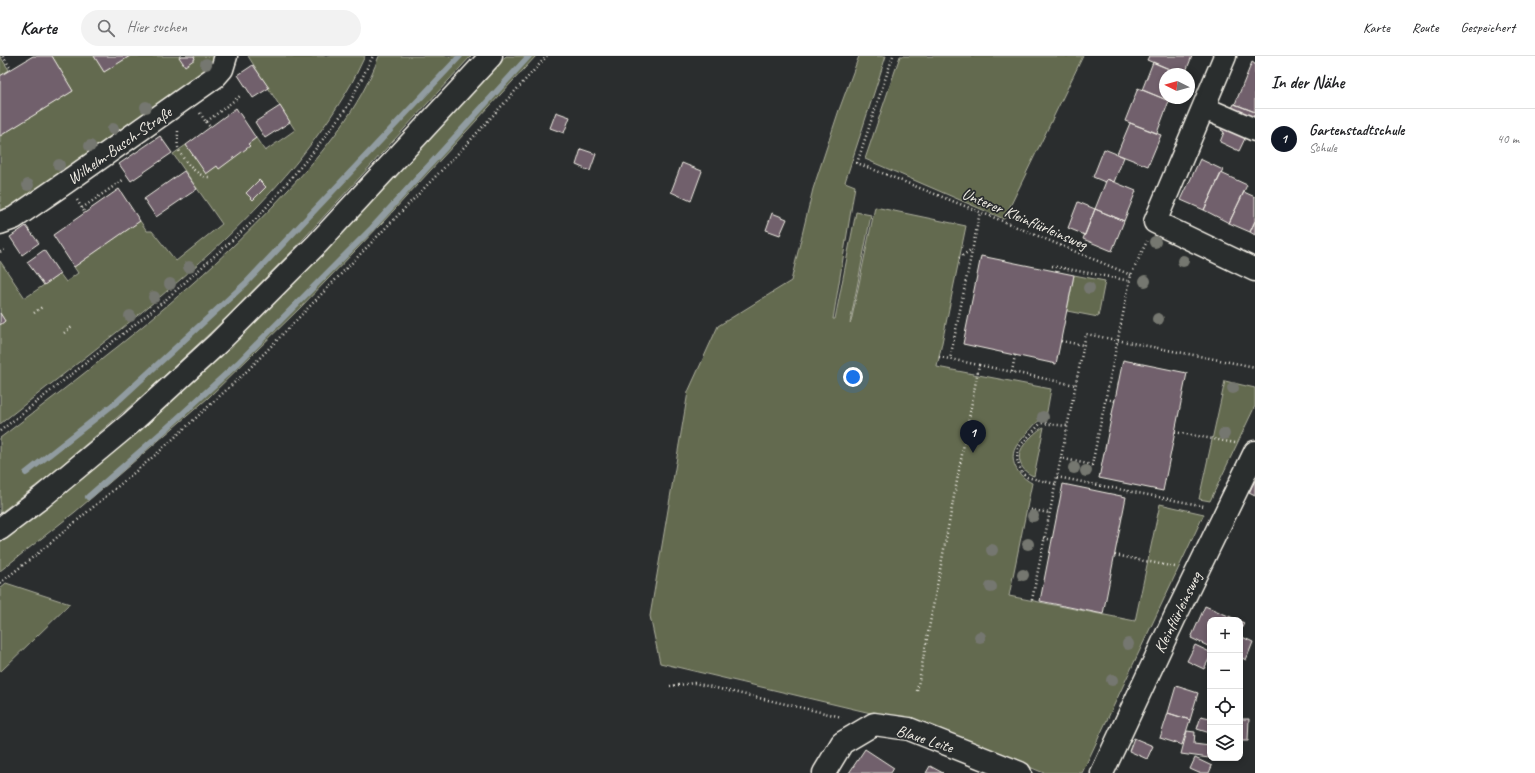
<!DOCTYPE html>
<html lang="de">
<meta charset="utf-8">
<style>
body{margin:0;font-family:Caveat,sans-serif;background:#f2f2f2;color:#202124}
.controls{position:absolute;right:12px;bottom:12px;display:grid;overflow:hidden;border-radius:8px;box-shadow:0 2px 6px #0003}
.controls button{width:36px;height:36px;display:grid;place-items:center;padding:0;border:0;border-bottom:1px solid #e0e0e0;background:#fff;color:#202124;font:20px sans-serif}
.compass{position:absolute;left:1159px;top:12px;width:36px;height:36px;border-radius:50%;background:#fff;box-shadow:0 2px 6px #0003;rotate:275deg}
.you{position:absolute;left:853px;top:321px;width:14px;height:14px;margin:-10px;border:3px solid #fff;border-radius:50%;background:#1a73e8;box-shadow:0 0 0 6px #1a73e833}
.badge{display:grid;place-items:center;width:26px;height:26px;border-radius:50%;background:#111827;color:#fff;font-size:13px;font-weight:700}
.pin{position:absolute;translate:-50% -33px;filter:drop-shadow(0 1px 2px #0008)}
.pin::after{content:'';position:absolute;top:21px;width:14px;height:12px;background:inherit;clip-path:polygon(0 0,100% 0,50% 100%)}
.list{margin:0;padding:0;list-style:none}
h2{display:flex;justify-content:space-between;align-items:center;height:52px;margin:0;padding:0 16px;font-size:17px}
h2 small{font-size:13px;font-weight:400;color:#757577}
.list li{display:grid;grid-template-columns:26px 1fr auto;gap:12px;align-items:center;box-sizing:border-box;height:60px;padding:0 16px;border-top:1px solid #e0e0e0}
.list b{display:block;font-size:15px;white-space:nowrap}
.list p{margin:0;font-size:13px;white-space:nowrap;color:#757577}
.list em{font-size:13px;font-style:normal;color:#757577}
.icon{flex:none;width:22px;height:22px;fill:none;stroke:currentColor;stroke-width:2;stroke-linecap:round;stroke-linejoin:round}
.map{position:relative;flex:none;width:1255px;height:717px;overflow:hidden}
header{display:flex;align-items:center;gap:24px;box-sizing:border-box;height:56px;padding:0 20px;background:#fff;border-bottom:1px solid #e0e0e0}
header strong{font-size:19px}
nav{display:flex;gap:22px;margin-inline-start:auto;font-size:14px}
.search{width:280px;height:36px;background:#f2f2f2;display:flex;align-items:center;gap:10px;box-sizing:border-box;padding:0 14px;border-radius:22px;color:#757577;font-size:15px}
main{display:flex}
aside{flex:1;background:#fff}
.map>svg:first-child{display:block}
.green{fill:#636a50;stroke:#acae9c}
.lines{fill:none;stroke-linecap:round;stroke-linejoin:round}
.stream{stroke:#919ca1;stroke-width:6}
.building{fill:#71616c;stroke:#f4f1e8}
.minor-casing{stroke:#f4f1e8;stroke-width:25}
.major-casing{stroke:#f4f1e8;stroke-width:25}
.path{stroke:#f4f1e8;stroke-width:2.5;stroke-dasharray:1 3;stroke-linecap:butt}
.minor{stroke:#2a2d2e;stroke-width:22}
.major{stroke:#2a2d2e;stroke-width:22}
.tree{fill:#75776f}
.labels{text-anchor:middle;stroke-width:3.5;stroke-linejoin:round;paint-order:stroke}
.street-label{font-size:16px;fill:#f4f1e8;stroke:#2a2d2e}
</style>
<header>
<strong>Karte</strong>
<div class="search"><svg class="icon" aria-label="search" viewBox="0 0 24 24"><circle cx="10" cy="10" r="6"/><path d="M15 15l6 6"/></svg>Hier suchen</div>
<nav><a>Karte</a><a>Route</a><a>Gespeichert</a></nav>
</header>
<main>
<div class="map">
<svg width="1255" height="717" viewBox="0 0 1255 717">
<rect width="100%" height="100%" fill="#2a2d2e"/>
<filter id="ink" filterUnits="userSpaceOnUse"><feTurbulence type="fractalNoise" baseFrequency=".025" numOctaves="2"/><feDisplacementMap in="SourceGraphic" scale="8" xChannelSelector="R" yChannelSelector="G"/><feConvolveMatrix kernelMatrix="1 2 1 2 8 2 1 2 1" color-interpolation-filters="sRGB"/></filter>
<g filter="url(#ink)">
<path class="green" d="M0,0L9,14L0,20Z
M52,0H94L104,16L130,0H216L213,7L207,14L11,152L0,158V80L73,35Z
M248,0H365C359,12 354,24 347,35C265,172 123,270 0,368V269L5,265L0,257V205L25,242L60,218L66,226L78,217L74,211L140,165L147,175H152L176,205L222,168L173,98L186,89L206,117L217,110L219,113L249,90L248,88L256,82L265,95L295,74Z
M379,0H471L295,192L226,262L149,334L50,419L0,457V382C100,306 203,227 288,134C325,94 360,52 379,0Z
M506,0H536L382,167L299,253L208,342L75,456L0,515V486C64,437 128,386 187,331C300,226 402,113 506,0Z
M859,0H886L845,126L855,130L833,263H835L856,156L871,159L850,267L851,266L875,151L966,170L937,311L1051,333L1046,361C1036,365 1034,370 1027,377C1024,381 1020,385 1017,389C1007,404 1018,420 1032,427L1009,540L1135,565L1160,448L1204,458L1082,717H1044L934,672L660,607L650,560L688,336L718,270L791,225L813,133L839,54Z
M900,0H1083L1004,163L865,103Z
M1074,219L1105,225L1098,261L1067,255Z
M1225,325L1255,332V350L1210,445L1199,443Z
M1044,371L1034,420C1023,417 1016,404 1021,394C1023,388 1038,373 1044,371Z
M6,527L70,548L0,616V532Z"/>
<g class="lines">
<path class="stream" d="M26,417L119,344L246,227L460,0
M88,441L167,372L238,307L372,172L529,0"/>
</g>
<path class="building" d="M33,0H52L73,35L0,80V20Z
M94,0H130L104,16Z
M181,0H194L195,3L185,10L179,1Z
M1149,0H1192L1185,18H1181L1147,4Z
M1153,6L1181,18H1165V42H1174L1172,46L1142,34Z
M1252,6L1255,8V56L1235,48Z
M253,9L269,32L253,42L238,19Z
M1138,32L1169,45L1157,77L1125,65Z
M1234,48L1255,56L1251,67L1229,58Z
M280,50L290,66L265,82L255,66Z
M236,52L256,82L248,88L250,90L219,113L217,110L206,118L186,89Z
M556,56L570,61L564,77L550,72Z
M1224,65L1248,76L1239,95L1220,86L1224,76L1221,74Z
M1130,67L1161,79L1148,110L1117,98Z
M160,80L172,97L131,125L119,108Z
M581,93L596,98L590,115L576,109Z
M1104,93L1124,101L1114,126L1107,123L1105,126L1093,121Z
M1200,103L1223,114L1204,154L1181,144Z
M682,107L702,115L691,145L671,136Z
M184,115L197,133L156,161L144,143Z
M1221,117L1247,129L1229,167L1204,154Z
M1107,123L1136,135L1124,165L1095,153Z
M259,124L266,131L253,144L246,137Z
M119,133L140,165L74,211L53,179Z
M1244,136L1255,141V165L1250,176L1229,167Z
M1078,146L1095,153L1085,179L1068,172Z
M1095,153L1124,165L1112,195L1083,183Z
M772,157L787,163L780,179L766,174Z
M1255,165V179L1250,176Z
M26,170L39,187L22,199L10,181Z
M44,194L60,218L44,229L27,206Z
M981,200L1074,219L1056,308L963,288Z
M0,257L5,265L0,269Z
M1123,304L1187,317L1163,435L1099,422Z
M1255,424V440L1249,437Z
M1063,428L1126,441L1103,558L1040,545Z
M1205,550L1238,564H1210V591L1191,582Z
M1240,565L1244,567L1240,576Z
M1240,580L1253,586L1246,604L1240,601Z
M1195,589L1210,596V601L1204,613L1187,605Z
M1176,630L1198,637L1190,664L1168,657Z
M1168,657L1190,664L1182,689L1160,682Z
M1201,660L1210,662V677L1197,673Z
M1240,663H1249L1248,685H1240Z
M1187,675L1195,676L1194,688L1210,690L1209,702L1181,698Z
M1134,682L1153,690L1147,703L1129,695Z
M865,693L894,712L891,717H849Z
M1195,702L1212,710L1209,717H1199L1190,713Z
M930,710L943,717H926Z"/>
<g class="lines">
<defs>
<path id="minor" d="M1225,0L1155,166L1255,214
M1204,52L1255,74
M0,167L14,162L65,127L215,21L222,13L226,0
M824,717L842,687L874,668L909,673L1020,717
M1102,717L1174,563L1255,396"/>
<path id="major" d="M0,473L42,441L131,367L218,287L317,188L491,0"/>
</defs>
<use href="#minor" class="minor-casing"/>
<use href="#major" class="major-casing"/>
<path class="path" d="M3,0L11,13
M893,0L857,107L1000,164L1131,219
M200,57L206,66L240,40
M206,66L210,71
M178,75C178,80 177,87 178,91C181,103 197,121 209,121
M77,144L85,157
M82,152L123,124
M0,196L5,193
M959,202L972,193
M1052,210L1130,225
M34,257L42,251
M64,277L72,271
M1061,285L1083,289
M939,301L950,303
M979,309L950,303L980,156
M1012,316L1015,299
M1106,343L1115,345
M0,375L163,246L258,161L314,95L348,50L373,0
M1175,376L1235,387
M1060,402L1092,409L1131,219L1147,185
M1057,421L1204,450
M1055,428L1027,421L1022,417L1017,404L1018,392L1041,367L1067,370
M1027,453L1049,457
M1044,482L1052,484
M1115,499L1175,511
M0,527L42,494L160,395L248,314L467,88L547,0
M1032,544L1086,278L1255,311
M670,630L694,627L842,661
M917,635L979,309L1075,329"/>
<use href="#minor" class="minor"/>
<use href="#major" class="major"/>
</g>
<g class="tree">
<circle cx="206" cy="8" r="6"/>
<circle cx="146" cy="51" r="6"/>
<circle cx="113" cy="73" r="6"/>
<circle cx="90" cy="90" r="6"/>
<circle cx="59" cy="109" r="6"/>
<circle cx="28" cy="129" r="6"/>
<circle cx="1155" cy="186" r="6"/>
<circle cx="1183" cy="205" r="6"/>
<circle cx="189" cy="211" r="6"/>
<circle cx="1145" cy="225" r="6"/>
<circle cx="170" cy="228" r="6"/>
<circle cx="1089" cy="232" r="6"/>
<circle cx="154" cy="241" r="6"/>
<circle cx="130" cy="260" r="6"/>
<circle cx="1158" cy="263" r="6"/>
<circle cx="1233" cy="332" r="6"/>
<circle cx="1043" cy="361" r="6"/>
<circle cx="1224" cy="378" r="6"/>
<circle cx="1074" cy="412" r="6"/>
<circle cx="1086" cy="415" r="6"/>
<circle cx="1033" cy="460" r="6"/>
<circle cx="1028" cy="488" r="6"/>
<circle cx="992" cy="494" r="6"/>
<circle cx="1023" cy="519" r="6"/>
<circle cx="991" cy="531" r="6"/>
<circle cx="980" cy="581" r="6"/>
<circle cx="1128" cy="588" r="6"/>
<circle cx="1112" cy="624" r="6"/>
</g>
</g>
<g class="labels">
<g class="street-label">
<text transform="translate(119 89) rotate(-35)" y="6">Wilhelm-Busch-Straße</text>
<text transform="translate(1025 162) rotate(23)" y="6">Unterer Kleinflürleinsweg</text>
<text transform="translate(1177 556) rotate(-64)" y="6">Kleinflürleinsweg</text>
<text transform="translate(925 682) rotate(18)" y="6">Blaue Leite</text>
</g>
</g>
</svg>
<div class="controls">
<button>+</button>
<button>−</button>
<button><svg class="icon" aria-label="locate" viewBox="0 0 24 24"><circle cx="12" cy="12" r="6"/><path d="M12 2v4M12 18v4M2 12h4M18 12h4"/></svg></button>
<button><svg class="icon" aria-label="layers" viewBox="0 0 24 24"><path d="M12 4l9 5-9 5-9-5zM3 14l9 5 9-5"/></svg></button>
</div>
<svg class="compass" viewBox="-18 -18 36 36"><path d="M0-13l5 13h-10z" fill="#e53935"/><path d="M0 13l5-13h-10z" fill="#757577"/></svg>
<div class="you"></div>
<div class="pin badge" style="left:973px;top:397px">1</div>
</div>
<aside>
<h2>In der Nähe<small></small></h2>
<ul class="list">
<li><span class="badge">1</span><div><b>Gartenstadtschule</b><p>Schule</p></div><em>40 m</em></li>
</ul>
</aside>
</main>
